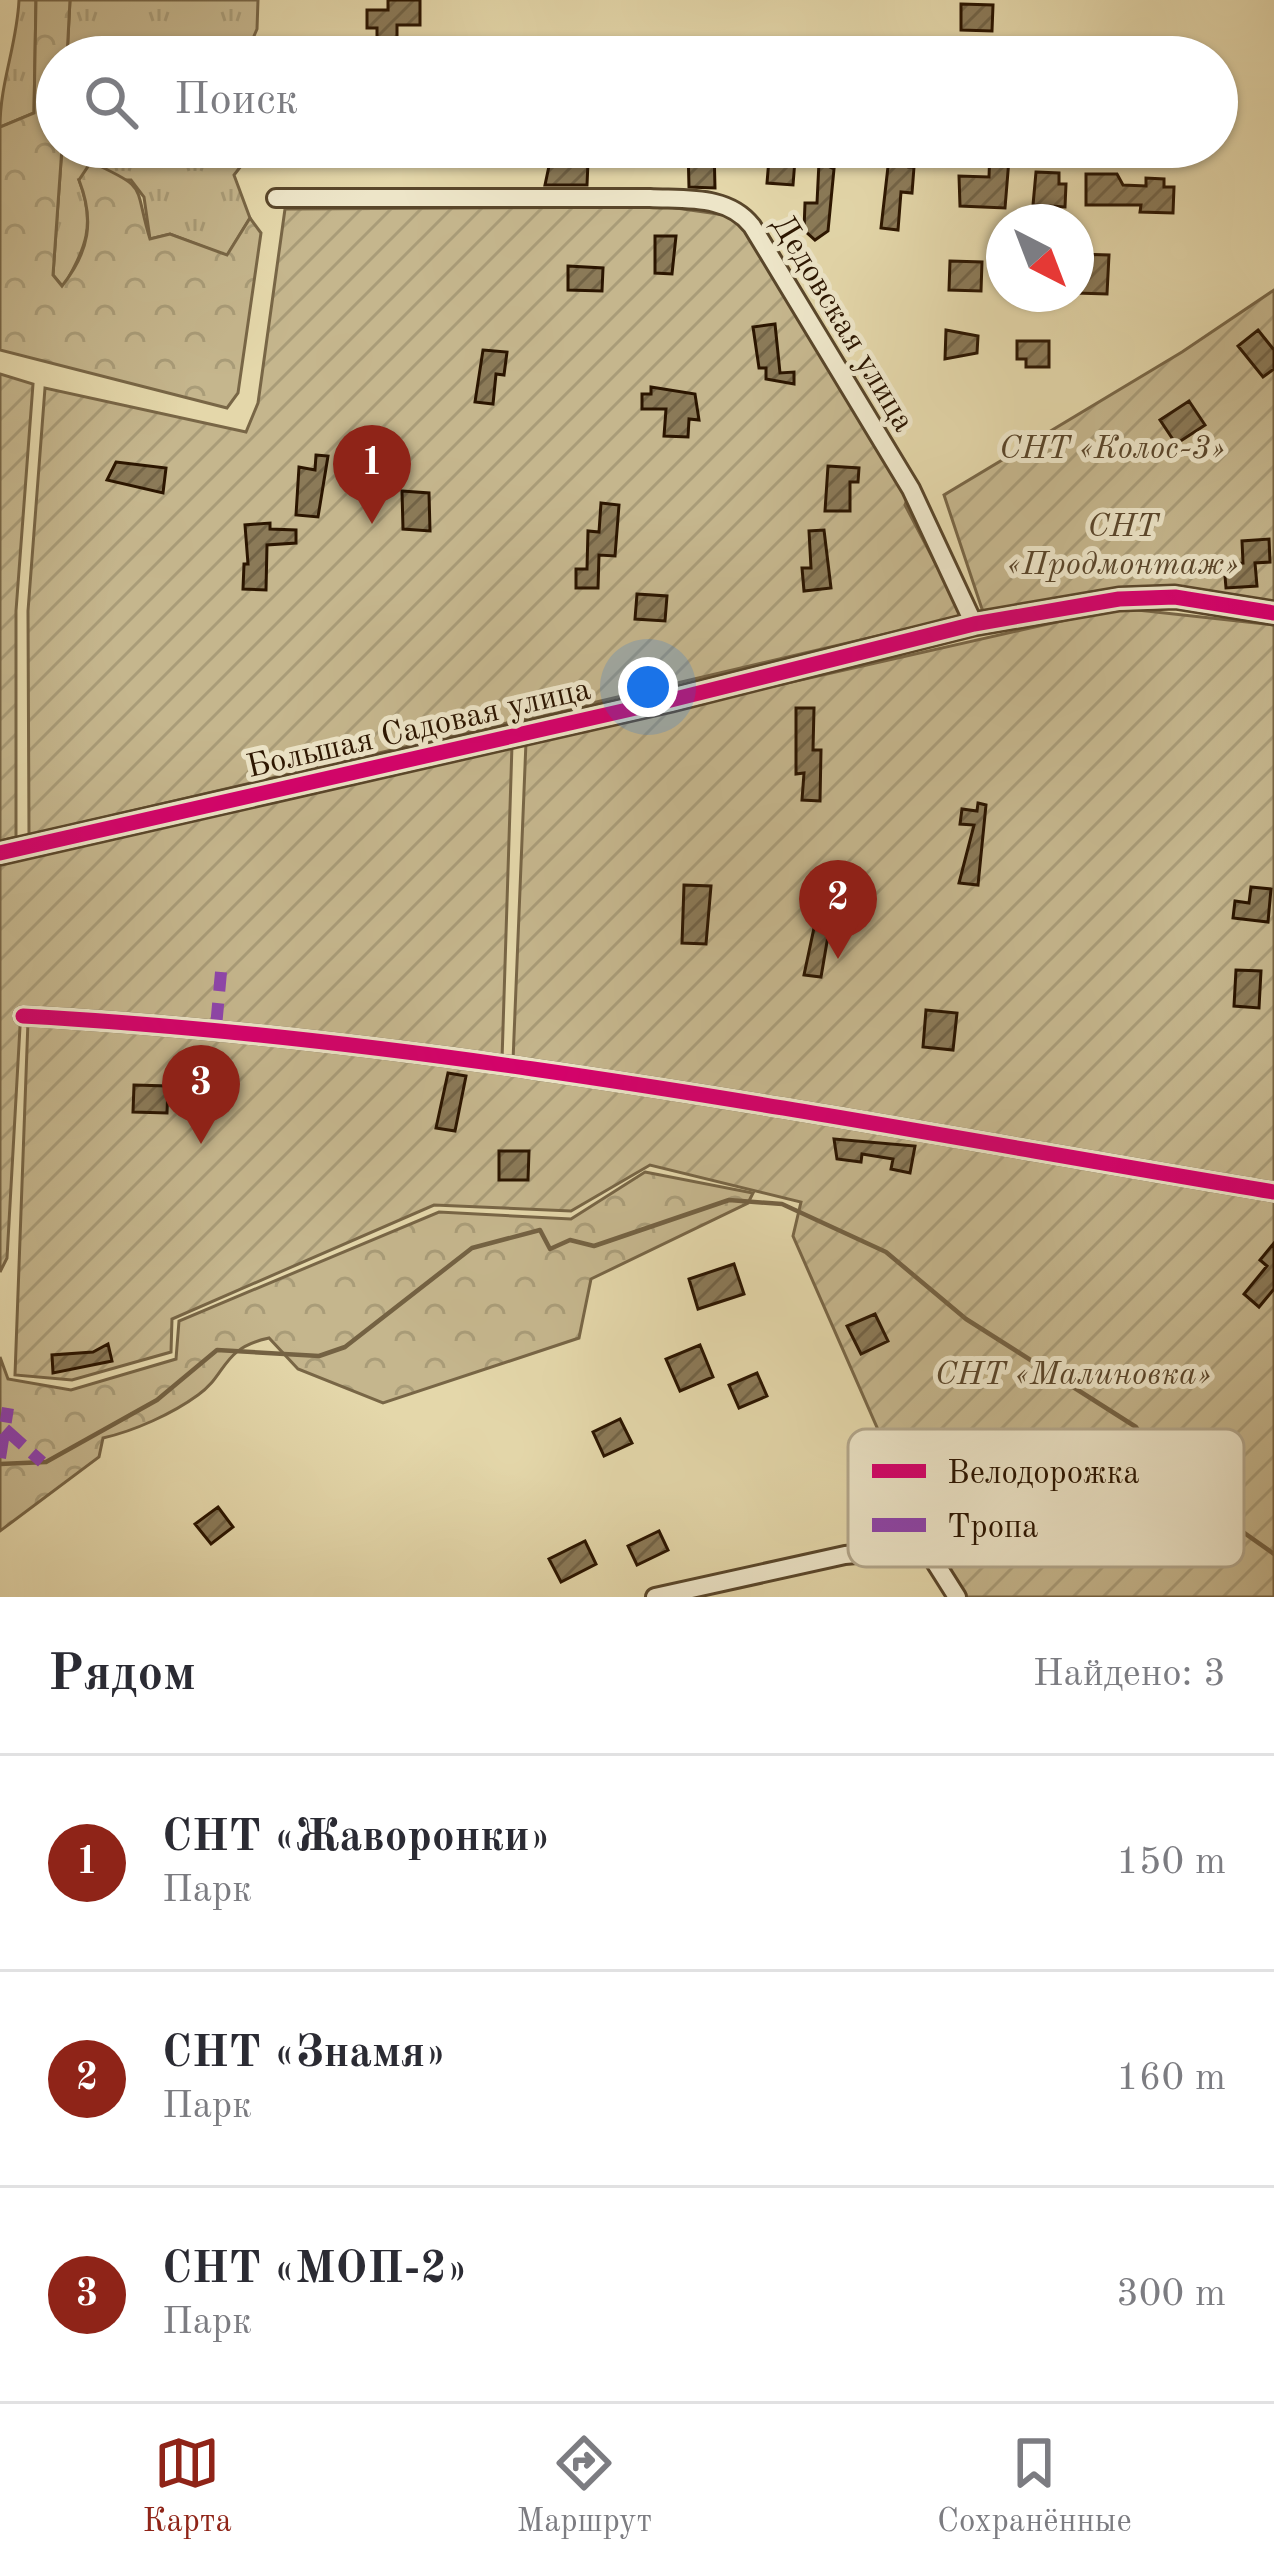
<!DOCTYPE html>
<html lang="ru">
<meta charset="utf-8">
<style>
body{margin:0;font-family:"Old Standard TT",serif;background:#f7f7f7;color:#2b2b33}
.compass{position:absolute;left:986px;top:204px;width:108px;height:108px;border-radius:50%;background:#fff;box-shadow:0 3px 9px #0004;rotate:138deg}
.you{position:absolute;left:648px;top:687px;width:42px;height:42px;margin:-30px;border:9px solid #fff;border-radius:50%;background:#1a73e8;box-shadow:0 0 0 18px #1a73e833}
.badge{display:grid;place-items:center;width:78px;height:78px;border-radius:50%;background:#8f2418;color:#fff;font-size:39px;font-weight:700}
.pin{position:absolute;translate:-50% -99px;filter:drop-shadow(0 3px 6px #0008)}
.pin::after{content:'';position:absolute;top:63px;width:42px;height:36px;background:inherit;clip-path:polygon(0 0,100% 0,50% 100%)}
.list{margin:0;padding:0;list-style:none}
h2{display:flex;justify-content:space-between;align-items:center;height:156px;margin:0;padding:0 48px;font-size:51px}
h2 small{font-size:39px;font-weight:400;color:#7c7c81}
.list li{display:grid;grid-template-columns:78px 1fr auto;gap:36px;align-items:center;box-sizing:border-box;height:216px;padding:0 48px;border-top:3px solid #e1e1e2}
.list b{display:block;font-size:45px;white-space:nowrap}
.list p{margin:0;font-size:39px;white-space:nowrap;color:#7c7c81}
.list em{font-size:39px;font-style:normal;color:#7c7c81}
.icon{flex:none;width:66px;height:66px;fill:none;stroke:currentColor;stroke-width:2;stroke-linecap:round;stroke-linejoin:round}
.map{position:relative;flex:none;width:1274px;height:1597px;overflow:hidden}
.search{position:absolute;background:#fff;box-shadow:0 3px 9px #0004;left:36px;right:36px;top:36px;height:132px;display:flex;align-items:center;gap:30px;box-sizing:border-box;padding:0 42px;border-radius:66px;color:#7c7c81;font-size:45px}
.sheet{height:804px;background:#fff}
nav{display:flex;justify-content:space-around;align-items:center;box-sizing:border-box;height:168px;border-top:3px solid #e1e1e2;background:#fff;font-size:33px;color:#7c7c81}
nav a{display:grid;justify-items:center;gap:6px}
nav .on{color:#8f2418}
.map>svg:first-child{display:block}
.grass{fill:url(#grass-tufts);stroke:#786646;stroke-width:3}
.forest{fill:url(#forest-crowns);stroke:#786646;stroke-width:3}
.garden{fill:url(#garden-furrows);stroke:#786646;stroke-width:3}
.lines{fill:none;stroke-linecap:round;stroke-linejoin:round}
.stream{stroke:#746243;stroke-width:4.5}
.building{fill:url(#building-hatch);stroke:#2b1500;stroke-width:3}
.minor-casing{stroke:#59462a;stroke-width:22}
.tertiary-casing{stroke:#59462a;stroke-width:27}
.minor{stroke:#ede5c8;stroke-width:16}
.tertiary{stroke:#ede5c8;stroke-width:21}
.quiet{stroke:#8e44ad;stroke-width:12;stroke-dasharray:24 12;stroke-linecap:butt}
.cycleway-casing{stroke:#ede5c8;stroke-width:22}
.cycleway{stroke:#d6006c;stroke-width:15}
.labels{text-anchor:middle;stroke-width:10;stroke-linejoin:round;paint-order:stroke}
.street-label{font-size:33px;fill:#2b1500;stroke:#ede5c8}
.park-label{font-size:33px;font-style:italic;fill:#59452a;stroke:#ede5c8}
.key{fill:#ede5c8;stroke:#b3a78c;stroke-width:3}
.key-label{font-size:33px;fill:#2b1500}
</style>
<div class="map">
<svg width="1274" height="1597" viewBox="0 0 1274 1597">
<defs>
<pattern id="grass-tufts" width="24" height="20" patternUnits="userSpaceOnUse" patternTransform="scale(3)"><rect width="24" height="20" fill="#c5b68d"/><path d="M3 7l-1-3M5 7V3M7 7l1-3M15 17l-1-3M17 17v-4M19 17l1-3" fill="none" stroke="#a99c78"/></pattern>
<pattern id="forest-crowns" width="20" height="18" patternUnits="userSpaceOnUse" patternTransform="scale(3)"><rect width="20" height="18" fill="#c5b68d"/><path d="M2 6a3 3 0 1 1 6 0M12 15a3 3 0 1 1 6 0" fill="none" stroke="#a99c78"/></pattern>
<pattern id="garden-furrows" width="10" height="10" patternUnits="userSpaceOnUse" patternTransform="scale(3)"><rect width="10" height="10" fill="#c5b68d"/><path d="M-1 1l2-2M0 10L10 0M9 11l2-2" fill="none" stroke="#a99c78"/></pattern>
<pattern id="building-hatch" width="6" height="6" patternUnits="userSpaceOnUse" patternTransform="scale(3)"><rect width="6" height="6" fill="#8b7a58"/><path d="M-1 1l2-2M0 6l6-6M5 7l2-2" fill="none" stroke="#726346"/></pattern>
</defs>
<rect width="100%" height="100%" fill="#e4d7aa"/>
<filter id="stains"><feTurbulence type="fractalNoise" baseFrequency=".00167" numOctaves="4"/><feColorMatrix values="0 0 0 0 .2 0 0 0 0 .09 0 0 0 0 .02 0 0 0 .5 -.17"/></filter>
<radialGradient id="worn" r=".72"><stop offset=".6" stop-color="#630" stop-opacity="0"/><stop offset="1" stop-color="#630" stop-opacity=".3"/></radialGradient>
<path class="grass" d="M19,0H36L34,113L0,127C0,82 17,45 19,0Z
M70,0H258L257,29L245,57H67Z
M62,147H247L248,157L234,175L250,218L227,256L170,234L150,239L144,197L131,180H79C96,224 86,249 63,287L53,275Z"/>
<path class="forest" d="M36,0H70L67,57H57V147H62L53,275L62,286C89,252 95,221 79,180L91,162C150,189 133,184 150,239L170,234L227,255L250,218L261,233L238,393L227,408L0,350V127L34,113Z
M645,1172L753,1193L748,1203L591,1279L579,1338L383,1403L298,1369L269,1338C221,1348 227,1375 198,1395C172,1414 134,1431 103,1438L99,1457L0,1531V1357L8,1379L71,1390L176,1359L179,1321L439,1212L571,1219Z"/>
<path class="garden" d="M669,207L746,218L911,489L905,505L963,616L29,835L28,611L45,388L246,432L258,403L285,209Z
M1274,290V604L983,612L944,495L1182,352Z
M0,374L33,384L16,611V837L0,841Z
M1119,608L1274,625V1183L513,1061L526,742Z
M512,745L502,1060L216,1021L21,1009L7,1258L0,1272V863Z
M28,1021C446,1046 862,1128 1274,1198V1597H964L922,1530L793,1236L801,1202L650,1165L571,1211L434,1205L172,1319L171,1352L72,1380L15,1375Z"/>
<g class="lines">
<path class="stream" d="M0,1464L46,1462L157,1400L217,1350L319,1356L345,1347L472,1248L540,1230L550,1249L570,1240L594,1246L729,1200L782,1204L886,1252L966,1319L1136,1427L1199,1511L1233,1525L1274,1554"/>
</g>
<path class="building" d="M388,0H420V25H397V57H377V28H367V10H388Z
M961,4L993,5L992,31L961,30Z
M688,147H714L715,188L689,187Z
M770,147H796L793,185L767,183Z
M990,147H1010L1005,208L960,206L959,176L989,177Z
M552,152L579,153V161L588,162L587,185H545Z
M889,158L910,160L909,167H914L912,193L901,192L898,230L881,228Z
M819,162L834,169L828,231L815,240L804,230L805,203H817Z
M1036,172L1059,173V184H1066L1065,207L1033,205Z
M1086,174H1117L1123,185L1146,186V178L1164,179V187H1174L1173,213L1140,212L1141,205H1086Z
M655,236H676L672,274L655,273Z
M1076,254L1109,255L1107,294L1076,293Z
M950,261L982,262L981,291L949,290Z
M568,266L603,268L602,291L568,290Z
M775,324L780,373L794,372V384L766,379V368H759L753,327Z
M946,330L978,336L977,353L945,359Z
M1258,330L1274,350V369L1263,377L1238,346Z
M1017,341H1049V367H1026V359H1017Z
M483,350L507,352L504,375L496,374L493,404L475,402Z
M651,387L695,394L699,420L689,419L688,437L664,436L666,409H642V394H651Z
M1189,401L1205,425L1176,444L1160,420Z
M316,455L328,456L318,517L296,515L299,467L315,470Z
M116,462L166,468L163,493L107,480Z
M828,466L859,468L858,482H850V511H825Z
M402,491L429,493L430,531L403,529Z
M601,503L619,505L615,556L599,555L598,588H576V569H587L588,531L599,532Z
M270,523V529L296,530V543L267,545L266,590L243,589L244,564H248L245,525Z
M824,530L831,588L804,591L802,568H811L809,531Z
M1269,539L1270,562L1255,563L1257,586L1226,588L1224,564L1243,563L1242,541Z
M637,594L667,596L665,621L635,619Z
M796,708H814L813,750H821L820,801L802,800L804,773L796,774Z
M978,803L986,805L978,885L959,883L974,825L960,824L962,809L977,811Z
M684,885L711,886L706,944L682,943Z
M1251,887L1271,889L1268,922L1233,918L1235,901L1249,903Z
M814,928L829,930L821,977L804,975Z
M1236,970L1261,971L1259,1008L1234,1006Z
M926,1010L957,1013L953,1050L923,1047Z
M448,1073L466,1076L455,1131L436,1128Z
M134,1085L168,1086L167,1113L133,1112Z
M834,1139L915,1146L910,1173L891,1169L893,1159L862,1154L861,1162L837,1159Z
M499,1151H529L528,1180H499Z
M1274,1243V1289L1259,1307L1244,1294L1267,1266L1260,1260Z
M734,1264L744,1294L698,1309L689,1279Z
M875,1314L888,1341L861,1354L847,1326Z
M108,1344L112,1361L53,1373L52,1355L93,1352Z
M700,1345L713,1377L680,1391L666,1359Z
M757,1373L767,1396L739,1408L729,1385Z
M620,1419L632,1443L604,1456L593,1432Z
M218,1507L233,1527L211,1544L195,1524Z
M659,1531L668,1550L637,1565L628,1546Z
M585,1541L596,1564L561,1582L549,1559Z"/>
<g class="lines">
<defs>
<path id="minor" d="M276,198H650C686,200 728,195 752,226L911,489L974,624
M23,1016C444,1039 860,1123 1274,1192
M655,1597L845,1555L926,1548L957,1597"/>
<path id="tertiary" d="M0,853L671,700L974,624L1119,599L1175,597L1274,613"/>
</defs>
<use href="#minor" class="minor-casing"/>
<use href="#tertiary" class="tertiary-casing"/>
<use href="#minor" class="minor"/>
<use href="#tertiary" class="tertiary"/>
<path class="quiet" d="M216,1027L221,972
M5,1429L42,1462
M0,1458L8,1408"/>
<defs>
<path id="cycleway" d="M0,853L671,700L974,624L1119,599L1175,597L1274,613
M23,1016C444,1039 860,1123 1274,1192"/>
</defs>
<use href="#cycleway" class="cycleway-casing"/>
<use href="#cycleway" class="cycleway"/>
</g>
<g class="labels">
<g class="street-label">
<text transform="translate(845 322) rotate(59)" y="12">Дедовская улица</text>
<text transform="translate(418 726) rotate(-13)" y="12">Большая Садовая улица</text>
</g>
<g class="park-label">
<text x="1112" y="458">СНТ «Колос-3»</text>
<text x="1123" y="536">СНТ<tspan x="1123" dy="38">«Продмонтаж»</tspan></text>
<text x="1073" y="1384">СНТ «Малиновка»</text>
</g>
</g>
<rect x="848" y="1429" width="396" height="138" rx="18" class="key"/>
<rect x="872" y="1464" width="54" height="14" fill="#d6006c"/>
<rect x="872" y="1518" width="54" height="14" fill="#8e44ad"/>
<g class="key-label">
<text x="947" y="1483">Велодорожка</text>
<text x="947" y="1537">Тропа</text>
</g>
<rect width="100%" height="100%" filter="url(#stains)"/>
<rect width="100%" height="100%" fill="url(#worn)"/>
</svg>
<svg class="compass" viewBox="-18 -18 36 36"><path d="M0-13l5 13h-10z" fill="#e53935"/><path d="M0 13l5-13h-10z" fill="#7c7c81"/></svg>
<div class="you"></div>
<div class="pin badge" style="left:372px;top:524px">1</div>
<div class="pin badge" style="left:838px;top:959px">2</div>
<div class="pin badge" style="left:201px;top:1144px">3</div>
<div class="search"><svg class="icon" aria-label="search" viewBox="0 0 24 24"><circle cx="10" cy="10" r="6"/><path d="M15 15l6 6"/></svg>Поиск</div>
</div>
<section class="sheet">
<h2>Рядом<small>Найдено: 3</small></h2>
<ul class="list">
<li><span class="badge">1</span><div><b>СНТ «Жаворонки»</b><p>Парк</p></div><em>150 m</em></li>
<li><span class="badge">2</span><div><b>СНТ «Знамя»</b><p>Парк</p></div><em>160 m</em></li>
<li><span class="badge">3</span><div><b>СНТ «МОП-2»</b><p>Парк</p></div><em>300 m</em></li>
</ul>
</section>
<nav>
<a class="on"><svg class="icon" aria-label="map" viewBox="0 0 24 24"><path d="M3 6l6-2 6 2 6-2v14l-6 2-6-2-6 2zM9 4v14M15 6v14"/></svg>Карта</a>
<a><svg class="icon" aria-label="directions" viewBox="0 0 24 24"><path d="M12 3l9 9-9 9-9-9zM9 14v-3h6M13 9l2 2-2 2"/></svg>Маршрут</a>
<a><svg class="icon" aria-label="saved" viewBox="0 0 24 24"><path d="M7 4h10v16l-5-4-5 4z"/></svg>Сохранённые</a>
</nav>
